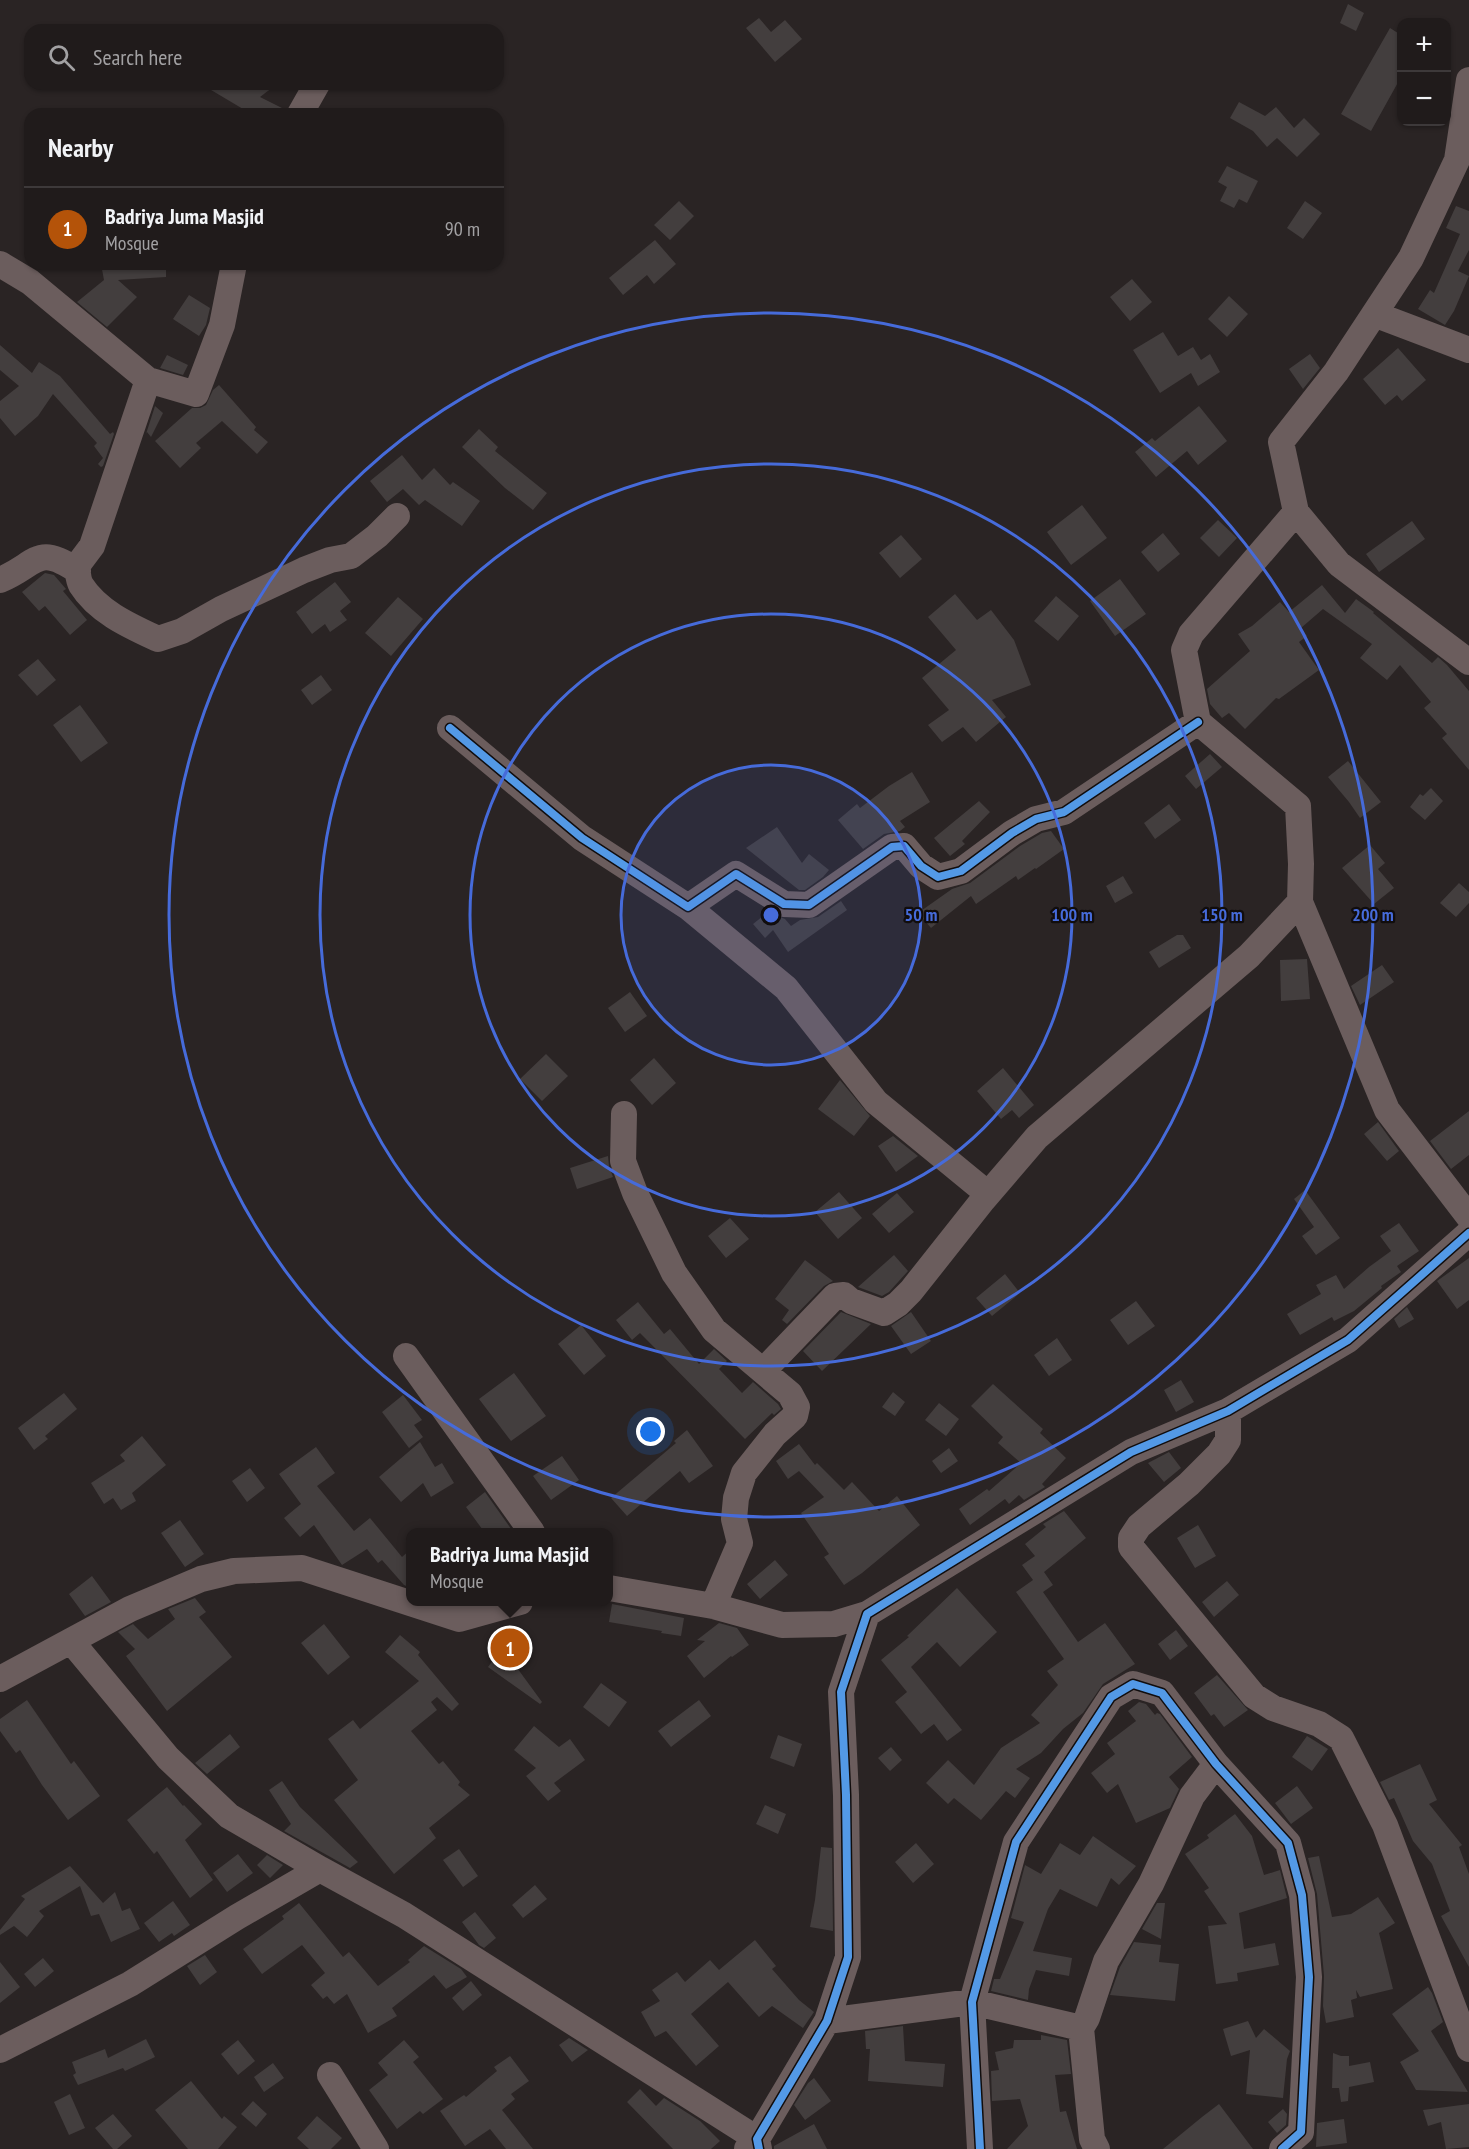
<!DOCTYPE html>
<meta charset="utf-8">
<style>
body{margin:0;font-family:"PT Sans Narrow",sans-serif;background:#282424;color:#f1f3f6}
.controls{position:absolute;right:18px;top:18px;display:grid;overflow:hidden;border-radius:12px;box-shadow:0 2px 4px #0004}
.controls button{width:54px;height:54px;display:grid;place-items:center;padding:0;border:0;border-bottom:2px solid #3d393a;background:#201b1b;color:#f1f3f6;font:30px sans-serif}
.you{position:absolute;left:651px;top:1432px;width:21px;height:21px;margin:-15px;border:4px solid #fff;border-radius:50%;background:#1a73e8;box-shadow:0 0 0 9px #1a73e833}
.badge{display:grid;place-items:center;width:39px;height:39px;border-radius:50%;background:#b45309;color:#fff;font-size:20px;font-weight:700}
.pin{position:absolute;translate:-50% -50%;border:3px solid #fff;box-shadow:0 2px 6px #0006}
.popup{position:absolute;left:406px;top:1528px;width:207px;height:78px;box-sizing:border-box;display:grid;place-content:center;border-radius:12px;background:#201b1b;filter:drop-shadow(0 2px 4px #0005);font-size:20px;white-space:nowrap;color:#a2a1a3}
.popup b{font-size:22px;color:#f1f3f6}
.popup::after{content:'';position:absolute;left:50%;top:100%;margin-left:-12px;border:12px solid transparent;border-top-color:#201b1b}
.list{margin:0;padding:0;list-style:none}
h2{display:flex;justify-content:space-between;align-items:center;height:78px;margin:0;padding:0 24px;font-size:26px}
h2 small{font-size:20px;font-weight:400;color:#a2a1a3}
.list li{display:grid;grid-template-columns:39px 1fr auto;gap:18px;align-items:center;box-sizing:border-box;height:84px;padding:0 24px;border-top:2px solid #3d393a}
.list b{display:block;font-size:22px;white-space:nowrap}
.list p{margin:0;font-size:20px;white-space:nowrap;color:#a2a1a3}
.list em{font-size:20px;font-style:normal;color:#a2a1a3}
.icon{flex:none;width:33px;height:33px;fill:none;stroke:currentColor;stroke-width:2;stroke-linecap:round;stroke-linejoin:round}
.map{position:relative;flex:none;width:1469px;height:2149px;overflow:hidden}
.search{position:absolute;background:#201b1b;box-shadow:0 2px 4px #0004;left:24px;top:24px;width:480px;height:66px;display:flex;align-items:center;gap:15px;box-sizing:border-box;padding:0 21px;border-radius:18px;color:#a2a1a3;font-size:22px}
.panel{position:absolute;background:#201b1b;box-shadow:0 2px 4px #0004;left:24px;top:108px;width:480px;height:162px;border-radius:18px}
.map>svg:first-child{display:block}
.building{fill:#433e3e}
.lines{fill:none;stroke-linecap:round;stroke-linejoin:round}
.minor{stroke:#6b5d5d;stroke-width:26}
.cycleway-casing{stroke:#110d0d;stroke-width:11}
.cycleway{stroke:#5399e6;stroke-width:8}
.ring{fill:none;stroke:#466bda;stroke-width:3}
.centre{fill:#466bda;stroke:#110d0d;stroke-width:3}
.ring-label{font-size:18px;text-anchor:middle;font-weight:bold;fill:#466bda;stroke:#110d0d;stroke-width:4.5;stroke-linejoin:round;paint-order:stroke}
</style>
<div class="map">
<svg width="1469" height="2149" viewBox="0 0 1469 2149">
<rect width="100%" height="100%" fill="#2a2424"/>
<path class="building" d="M1348,4L1364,13L1356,31L1340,23Z
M759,18L771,32L785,20L802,39L775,62L746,28Z
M1390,28L1401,35V77L1371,131L1341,114Z
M201,84H277L260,97L286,110L285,114H240L243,109Z
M1239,102L1265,116L1276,107L1294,128L1304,118L1320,134L1297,157L1277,138L1267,147L1253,131L1230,118Z
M1227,166L1258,181L1247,203L1239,199L1234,208L1220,201L1227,187L1218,182Z
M679,201L694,216L670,240L654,225Z
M1305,201L1322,213L1303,239L1287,228Z
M1456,206L1469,211V250L1458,271L1469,276L1454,311L1445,325L1418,309L1430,290L1434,293L1460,234L1446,228Z
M655,240L676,264L654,284L647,275L623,295L609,278Z
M101,264H166V277L118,280L137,297L107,327L77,302L104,280Z
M1132,279L1152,302L1130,321L1110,297Z
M189,295L210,308L206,325L199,336L173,319Z
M1229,296L1248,314L1227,337L1208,319Z
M1163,332L1178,356L1193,347L1201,360L1210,354L1220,372L1198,386L1191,373L1160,393L1133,350Z
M0,345L32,373L39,362L60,376L110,434L113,432L114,434L103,466L101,467L98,464L103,458L94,446L97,443L53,394L38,416L15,436L0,418V401L19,386L0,370Z
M1398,348L1426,380L1402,401L1397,395L1385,405L1363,379Z
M1310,354L1320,368L1303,389L1289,369Z
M167,355L188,365L183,375L160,368Z
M219,385L256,427L254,430L268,442L257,454L222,421L196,443L201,448L180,468L155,441L192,408H200L206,405L213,390Z
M155,406L163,413L151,437L147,432L146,434Z
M1199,406L1227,441L1198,465L1187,451L1156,477L1135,452L1152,438L1155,441Z
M479,429L498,447L495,451L547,493L533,510L505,488L462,447Z
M402,455L422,480L434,468L450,485L453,482L480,501L462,526L425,500L419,505L403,489L387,502L370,481Z
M1082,505L1107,538L1071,565L1047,532Z
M1218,520L1237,538L1219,557L1200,538Z
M1412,521L1425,539L1379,572L1366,554Z
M1163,533L1180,554L1158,572L1141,552Z
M901,535L922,559L900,578L879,553Z
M45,573L54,575L66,589L63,591L87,620L70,635L45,606L39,611L22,592Z
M1120,579L1146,614L1115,636L1090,601Z
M335,582L351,602L340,611L347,620L330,632L325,624L312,634L296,612Z
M1322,585L1345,613L1356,599L1374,612L1373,613L1432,663L1438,657L1447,665L1469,691V770L1442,738L1447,734L1424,708L1431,702L1400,665L1387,680L1360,658L1372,644L1323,609L1301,628L1307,636L1299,642L1319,670L1279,699L1276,698L1245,729L1229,713L1222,718L1210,704L1207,689L1250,651L1238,634L1252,626L1280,602L1289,612Z
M955,594L977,620L991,610L1014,640L1031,685L992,700L1006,717L976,742L963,727L942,742L928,725L949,710L922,678L956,650L928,617Z
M1056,596L1079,616L1058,641L1034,621Z
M398,597L423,619L391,656L365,633Z
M38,659L56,680L37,696L18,675Z
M321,675L332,690L312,705L301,690Z
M80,705L108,743L81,762L53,725Z
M1210,754L1222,767L1196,789L1185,776Z
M1348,761L1381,802L1360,818L1349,802L1328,777Z
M912,772L930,802L900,821L905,827L900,831L884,834L863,849L838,820L857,804L860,808L889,786Z
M1431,788L1443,801L1425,820L1410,807L1420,794L1423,796Z
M979,801L990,812L962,841L965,844L950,856L934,838Z
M1169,804L1181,820L1155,839L1144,823Z
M777,827L802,863L809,854L829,870L823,877L805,890H799L746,848Z
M1051,831L1064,849L1036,869L1035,868L1018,880L1016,876L976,904L971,896L931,928L918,913L952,889L970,883L1020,846L1042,833Z
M1370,845L1385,863L1378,869L1394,888L1374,904L1342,868Z
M1123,876L1133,893L1115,903L1106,886Z
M1459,883L1469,892V903L1456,917L1440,903Z
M841,901L847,910L788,952L773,930L765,938L753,924L768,912L785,919L791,926L800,920L818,917Z
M1177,935H1183L1191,948L1159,968L1149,952Z
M1307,959L1310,999L1281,1001L1280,960Z
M1382,965L1394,982L1360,1005L1351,986Z
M630,992L647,1016L625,1032L608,1008Z
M546,1054L568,1076L542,1101L520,1079Z
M654,1058L676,1083L652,1105L630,1080Z
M1003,1068L1034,1105L1019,1118L1012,1110L1001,1119L977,1091Z
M840,1080L870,1116L854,1136L818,1109Z
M1469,1111V1155L1451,1169L1430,1141Z
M1378,1122L1399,1151L1387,1161L1364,1134Z
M893,1136L918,1156L896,1172L878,1146Z
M608,1156L609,1166L613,1177L577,1189L570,1168Z
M1305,1190L1340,1238L1316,1255L1302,1236L1314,1227L1294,1199Z
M839,1192L862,1218L838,1239L815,1212Z
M897,1193L914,1212L889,1233L872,1214Z
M730,1218L749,1239L726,1258L708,1236Z
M1399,1223L1419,1251L1397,1266L1401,1272L1381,1286L1382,1288L1354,1311L1334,1321L1332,1317L1300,1335L1287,1314L1321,1294L1316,1285L1336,1275L1344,1289L1369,1267L1391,1251L1380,1236Z
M894,1255L908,1271L889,1292L882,1296L858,1287Z
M1469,1258V1300L1457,1309L1437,1281Z
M805,1260L833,1281L824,1286L787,1324L782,1320L789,1310L775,1299Z
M1005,1274L1020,1293L992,1316L976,1298Z
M1136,1301L1155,1326L1128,1345L1110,1320Z
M638,1302L664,1334L670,1329L699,1364L714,1349L727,1361L719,1369L742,1393L753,1382L778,1404L781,1409L774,1415L772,1413L745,1439L640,1333L632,1340L616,1320Z
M1407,1307L1414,1319L1399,1328L1394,1319Z
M841,1312L871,1324L822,1371L803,1351Z
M911,1312L931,1341L911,1354L891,1326Z
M581,1325L606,1356L584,1375L558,1344Z
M1057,1338L1072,1360L1049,1376L1034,1355Z
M514,1373L546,1416L511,1441L479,1399Z
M1181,1380L1194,1402L1176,1412L1164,1390Z
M993,1384L1043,1429L1040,1433L1066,1458L1042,1484L1045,1487L1024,1500L1019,1495L1009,1504L1005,1499L970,1525L959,1509L987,1489L989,1491L1021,1463L998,1443L1003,1437L971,1406Z
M893,1392L905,1402L895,1416L882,1407Z
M64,1393L77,1409L45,1436L48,1439L34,1450L18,1428Z
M403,1395L422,1420L414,1425L423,1437L409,1448L382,1412Z
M939,1403L959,1419L946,1436L925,1420Z
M687,1430L713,1466L689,1483L680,1471L627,1516L611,1498L676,1443L674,1441Z
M142,1436L166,1465L132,1493L136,1501L121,1510L113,1498L104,1504L91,1483L125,1461L120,1455Z
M420,1442L435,1467L442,1463L454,1483L431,1497L423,1483L401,1502L379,1477Z
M799,1444L815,1465L817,1463L844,1490L852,1482L879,1511L897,1496L920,1525L862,1573L844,1585L824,1557L829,1554L801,1513L824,1497L799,1471L788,1479L776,1461Z
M316,1447L335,1473L317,1486L354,1531L370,1518L402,1557L411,1549V1588L404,1585L382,1560L378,1563L367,1549L342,1565L314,1525L300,1537L284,1518L301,1504L279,1474Z
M949,1448L958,1461L941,1473L932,1461Z
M1169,1452L1181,1468L1164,1482L1148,1463Z
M562,1456L579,1480L551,1500L533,1476Z
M250,1468L265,1488L247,1502L232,1481Z
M485,1492L514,1533H485L466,1507Z
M1064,1511L1086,1538L1044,1572L1053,1585L1043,1592L1078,1642L1105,1623L1135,1664L1103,1684L1083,1713L1063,1729L1041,1753L1016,1769L1030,1778L1015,1798L1006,1791L981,1820L954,1798L948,1804L926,1783L948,1760L974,1785L1001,1748L1040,1723L1031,1715L1058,1685L1047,1671L1064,1659L1016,1592L1033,1580L1022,1565L1035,1556L1025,1544L1046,1527L1043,1524Z
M180,1520L204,1554L185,1567L161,1533Z
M1198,1525L1216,1556L1195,1568L1177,1538Z
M775,1560L788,1575L760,1599L747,1584Z
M92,1576L111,1602L85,1616L69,1594Z
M1227,1581L1239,1595L1214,1617L1202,1602Z
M957,1588L997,1632L960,1667L937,1642L911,1667L962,1730L947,1741L934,1724L921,1734L895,1702L907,1692L881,1660L909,1637L907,1636Z
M195,1598L206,1612L199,1617L232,1657L167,1711L126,1656L135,1649L118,1632L133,1624L148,1639L175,1619L168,1609Z
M612,1604L684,1618L681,1636L661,1633L662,1631L609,1622Z
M719,1623L737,1628L749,1645L732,1657L731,1656L704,1678L687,1656L705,1641L697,1640Z
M324,1624L350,1657L328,1675L301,1643Z
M1176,1630L1188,1646L1170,1660L1158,1644Z
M400,1635L420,1652L418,1655L459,1704L452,1711L437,1697L431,1702L437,1710L411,1731L439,1764L443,1761L460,1782L458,1785L470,1795L429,1828L436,1838L394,1874L334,1800L358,1780L328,1739L353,1720L360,1729L419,1681L385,1652Z
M499,1652L512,1661L542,1702L540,1704L488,1667Z
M1217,1675L1248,1710L1224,1727L1214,1714L1211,1716L1194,1693Z
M601,1683L627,1702L609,1727L583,1707Z
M27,1700L71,1764L74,1761L100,1796L68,1820L42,1785L20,1750L16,1753L0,1731V1719Z
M699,1700L711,1716L671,1747L658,1731Z
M1139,1702L1146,1704L1155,1715L1157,1713L1160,1714L1192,1757L1169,1777L1179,1789L1170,1808L1136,1823L1118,1784L1107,1793L1091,1773L1115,1754L1107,1743L1136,1721L1128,1711Z
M534,1726L559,1747L570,1739L585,1760L554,1783L561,1791L548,1801L526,1776L536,1768L514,1750Z
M230,1734L240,1747L207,1774L195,1763Z
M778,1735L802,1744L794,1767L770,1758Z
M1307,1736L1328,1749L1312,1771L1292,1757Z
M891,1747L902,1760L890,1771L878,1758Z
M1420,1764L1437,1800L1429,1804L1462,1845L1459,1847L1469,1874V1967L1441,1916L1450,1911L1432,1864L1413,1841L1394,1798L1389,1800L1380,1782Z
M282,1781L300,1807L358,1862L350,1868L284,1831L291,1824L269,1790Z
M1297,1786L1313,1808L1291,1824L1275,1803Z
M167,1787L183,1806L184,1805L202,1824L185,1840L213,1880L190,1898L157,1851L154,1854L127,1820Z
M765,1805L786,1814L778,1834L756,1824Z
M1235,1814L1252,1836L1264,1875L1280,1870L1287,1898L1239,1913L1244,1949L1275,1943L1279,1965L1237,1973L1238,1981L1216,1984L1208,1926L1227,1924L1204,1891L1209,1888L1185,1854L1209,1838L1207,1835Z
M1093,1836L1136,1866L1119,1885L1111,1878L1097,1907L1060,1889L1048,1909L1033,1951L1072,1958L1069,1976L1036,1970L1029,1989L1028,2000L991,1991L994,1979H1000L1024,1922L1011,1918L1025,1865L1041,1874L1060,1843L1080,1855Z
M916,1843L934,1864L913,1883L895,1862Z
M821,1847L832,1848L833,1931L810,1927L815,1900Z
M459,1849L478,1876L463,1887L443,1860Z
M238,1854L253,1873L227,1892L213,1873Z
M267,1855L283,1865L270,1878L257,1865Z
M1319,1856L1332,1917L1351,1914L1378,1897L1395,1923L1379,1933L1393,1989L1360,1997L1356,1990L1357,1998L1351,2000L1354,2017L1326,2023L1323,2006L1324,1976L1317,1894L1308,1858Z
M70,1866L103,1903L115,1892L122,1911L130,1908L140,1929L111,1942L99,1914L91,1916L80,1886L39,1911L44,1916L27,1937L14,1926L0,1935V1930L25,1899L21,1896Z
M535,1885L547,1899L523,1918L512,1905Z
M173,1901L190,1925L174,1936L172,1933L159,1942L144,1923Z
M299,1903L343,1957L349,1952L378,1986L410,1962L408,1960L424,1946L461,1969L467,1977L446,1989L434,1975L392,2008L397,2016L368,2033L347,1994L334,2004L327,1996L323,1999L311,1985L325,1973L302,1945L262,1974L243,1949L284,1919L282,1916Z
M1157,1903H1165L1161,1939L1142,1929Z
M475,1912L496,1938L484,1948L479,1945L462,1922Z
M755,1940L776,1966L772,1969L799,2000L814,2012L803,2028L772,2006L759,2017L728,1982L691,2014L719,2046L696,2066L666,2031L655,2037L641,2012L660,2001L652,1990L677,1972L685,1982L710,1960L719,1970Z
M1134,1942L1161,1945L1159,1962L1179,1964L1175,2001L1110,1995L1120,1967Z
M205,1955L217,1972L200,1985L187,1966Z
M43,1958L54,1971L35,1987L24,1974Z
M0,1962L20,1987L0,2003Z
M471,1981L482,1995L463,2011L452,1998Z
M1428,1987L1432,1993L1443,2022L1431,2031L1468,2092L1416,2090L1400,2062L1419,2051L1392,2014Z
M1248,2021L1256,2038L1264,2029L1290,2051L1287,2059L1283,2098L1246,2094L1250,2050L1231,2056L1223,2029Z
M903,2026L905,2061L945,2064L943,2087L868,2081L870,2049H866L865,2031Z
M1041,2035L1067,2040L1071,2074L1055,2075L1060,2112L1066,2111L1077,2149H1007L1028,2126L1020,2099L992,2101L991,2071L999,2070L995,2052L1013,2048L1014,2040H1041Z
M569,2038L588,2050L572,2062L559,2045Z
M146,2039L155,2057L125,2071L123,2068L78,2085L73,2075L76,2073L72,2062L105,2049L108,2058Z
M238,2040L255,2061L238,2075L221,2054Z
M404,2040L419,2057L413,2062L443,2099L423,2114L420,2111L397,2129L369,2090L388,2075L378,2063Z
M1333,2053L1341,2056H1349V2066L1370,2062L1374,2082L1349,2087L1348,2101L1341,2102L1339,2088H1332Z
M510,2056L529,2081L511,2094L515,2099L502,2110L533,2149H506L490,2129L465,2146L440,2111L464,2095L466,2097L497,2071L494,2067Z
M273,2063L284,2078L264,2092L254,2077Z
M814,2078L831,2101L805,2120L794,2105L808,2083Z
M191,2081L222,2119L224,2116L237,2127L218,2149H188L155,2110Z
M640,2089L656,2106L664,2098L700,2121L720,2141L711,2149H673L627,2102Z
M70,2094L85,2128L69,2135L54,2102Z
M253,2101L267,2114L256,2127L241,2114Z
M1219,2104L1253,2149H1163L1202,2117Z
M1469,2104V2147L1446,2149L1441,2122L1428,2126L1423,2110Z
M1283,2109L1287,2114L1286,2125L1277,2133L1268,2122Z
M113,2114L132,2136L117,2149H113L95,2128Z
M317,2116L342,2138L331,2149H309L297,2138Z
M1344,2119L1347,2143L1316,2147L1317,2123Z
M814,2124L827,2149H774V2146Z"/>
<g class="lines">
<path class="minor" d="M1469,80L1457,160L1411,258L1336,372L1281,442L1296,512L1339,564L1469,662
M300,114L317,84
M0,264L30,282L148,380
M234,264L222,325L196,394L148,380L92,546L77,566C78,572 78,580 81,585C98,612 130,626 158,639L182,631L221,609L304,570L330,560L351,556L377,536L397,516
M1374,314L1469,350
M1296,512L1191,634L1184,650L1198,722L1298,806L1301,864L1300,902L1387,1110L1469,1217
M0,580C38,564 36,543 78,571
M450,728L582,838L688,907L736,874L784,904L809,905L892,847L904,846L921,866L938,877L961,871L1012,833L1036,819L1064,812L1198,722
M688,907L786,988L876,1102L988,1194
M624,1114L623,1161L635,1193L674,1273L714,1330L790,1394L797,1407L795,1416L775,1434L744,1473L736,1498L734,1519L740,1543L713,1606
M406,1356L532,1532
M763,1371L835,1296L844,1295L851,1301L884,1313L898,1304L911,1291L983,1200L1037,1137L1249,956L1300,902
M1228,1411V1440L1219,1454L1189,1484L1139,1526L1131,1538V1547L1254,1696L1273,1708L1319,1724L1341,1738L1385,1825L1469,2049
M609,1588L713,1606L782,1625L834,1624L867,1614
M71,1641L168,1758L229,1816L320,1869
M0,1679L130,1609L201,1579L234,1571L302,1568L459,1619L520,1602
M827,2021L972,2002L1081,2028L1092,2139L1097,2149
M1081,2028L1087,2018L1106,1961L1151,1884L1192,1796L1216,1764
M0,2050L130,1984L237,1917L320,1869L404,1915L757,2139L747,2149
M330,2075L376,2149
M759,2149L757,2139L827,2021L848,1957L846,1795L841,1692L867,1614L1131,1452L1228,1411L1348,1340L1469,1233
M980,2149L972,2002L1016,1842L1111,1697L1133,1684L1162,1693L1216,1764L1288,1843L1302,1895L1309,1977L1301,2132L1282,2149"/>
<defs>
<path id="cycleway" d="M450,728L582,838L688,907L736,874L784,904L809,905L892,847L904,846L921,866L938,877L961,871L1012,833L1036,819L1064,812L1198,722
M759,2149L757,2139L827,2021L848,1957L846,1795L841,1692L867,1614L1131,1452L1228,1411L1348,1340L1469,1233
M980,2149L972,2002L1016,1842L1111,1697L1133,1684L1162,1693L1216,1764L1288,1843L1302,1895L1309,1977L1301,2132L1282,2149"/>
</defs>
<use href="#cycleway" class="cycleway-casing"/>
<use href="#cycleway" class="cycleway"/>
</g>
<circle cx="771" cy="915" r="150" fill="#466bda" fill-opacity=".12"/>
<g class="ring">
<circle cx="771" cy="915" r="150"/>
<circle cx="771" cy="915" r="301"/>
<circle cx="771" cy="915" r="451"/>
<circle cx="771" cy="915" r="602"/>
</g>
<circle cx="771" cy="915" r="9" class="centre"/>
<g class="ring-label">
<text x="921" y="921">50 m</text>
<text x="1072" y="921">100 m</text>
<text x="1222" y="921">150 m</text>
<text x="1373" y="921">200 m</text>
</g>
</svg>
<div class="controls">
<button>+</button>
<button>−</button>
</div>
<div class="you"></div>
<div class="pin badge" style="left:510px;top:1648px">1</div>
<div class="popup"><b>Badriya Juma Masjid</b>Mosque</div>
<div class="search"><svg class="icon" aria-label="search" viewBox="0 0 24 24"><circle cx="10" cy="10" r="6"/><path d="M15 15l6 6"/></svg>Search here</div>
<section class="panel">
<h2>Nearby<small></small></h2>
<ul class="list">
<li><span class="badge">1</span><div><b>Badriya Juma Masjid</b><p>Mosque</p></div><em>90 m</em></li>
</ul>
</section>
</div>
